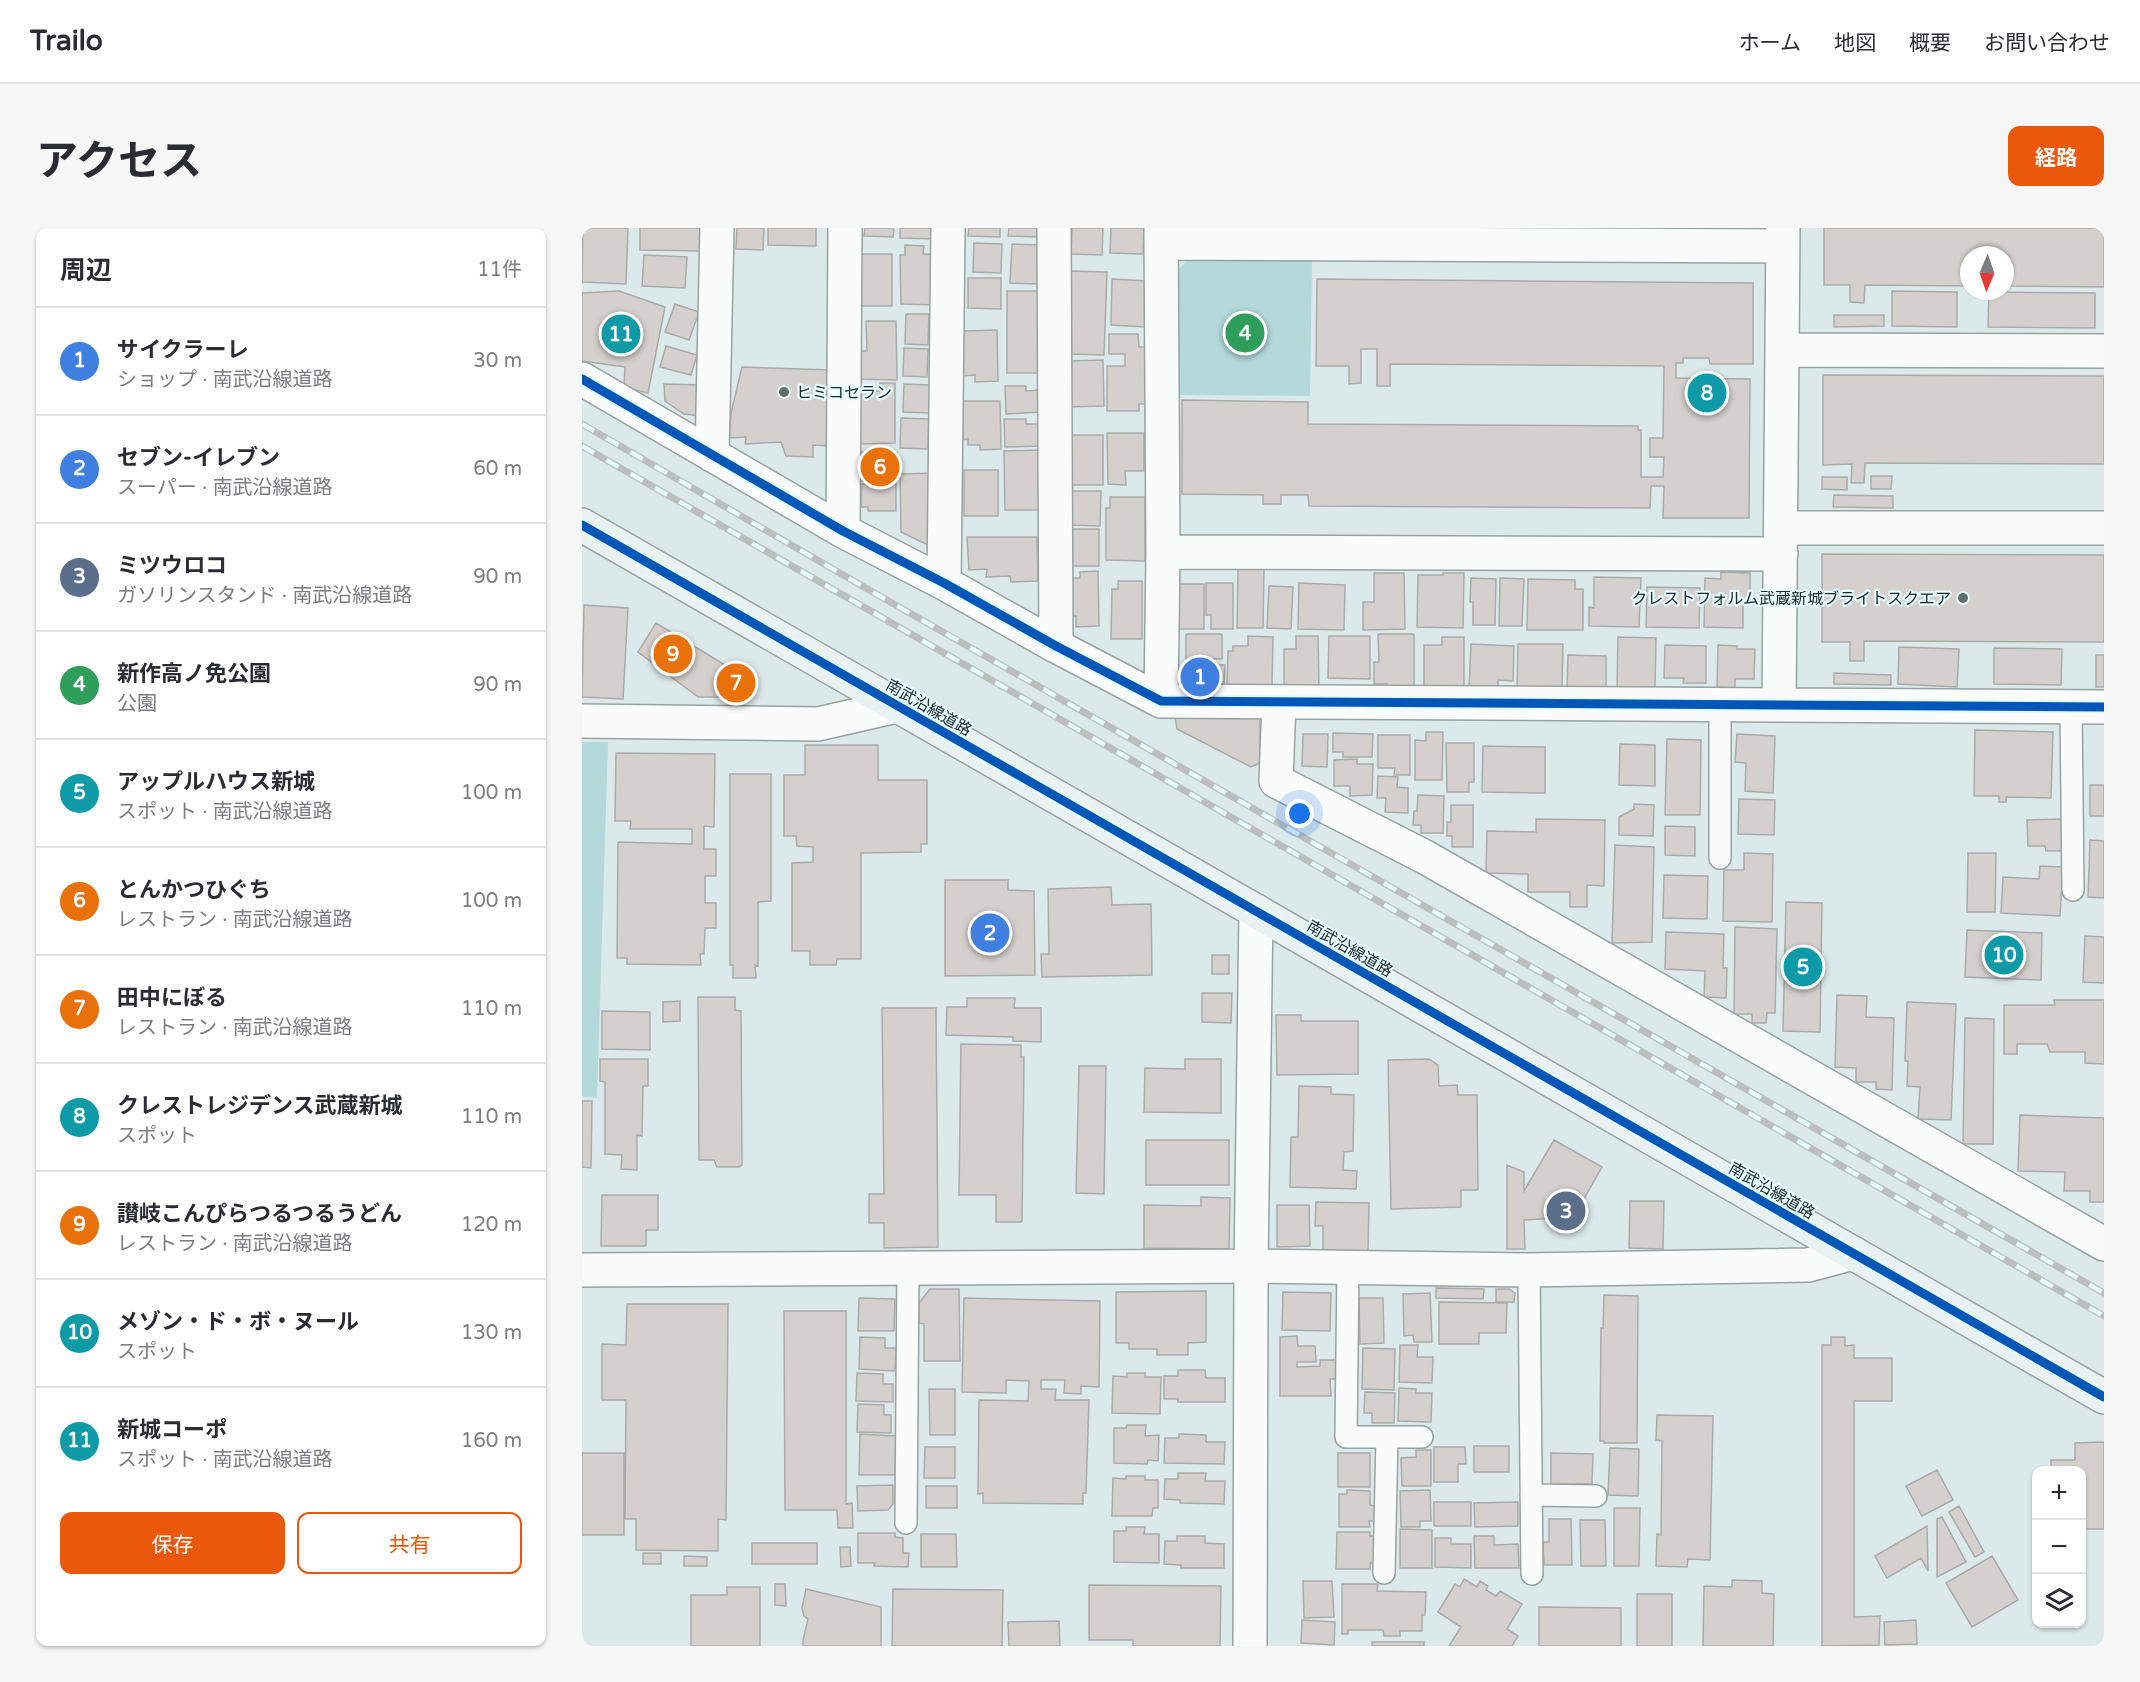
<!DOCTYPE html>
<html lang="ja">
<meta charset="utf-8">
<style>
body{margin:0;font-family:"Varela Round","Noto Sans JP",sans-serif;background:#f7f7f7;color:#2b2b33}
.controls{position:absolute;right:18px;bottom:18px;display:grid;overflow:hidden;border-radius:12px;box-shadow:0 2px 4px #0004}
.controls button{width:54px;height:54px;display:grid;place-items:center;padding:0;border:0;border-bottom:2px solid #e1e1e2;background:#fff;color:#2b2b33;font:30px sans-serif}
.compass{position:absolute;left:1378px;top:18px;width:54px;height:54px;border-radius:50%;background:#fff;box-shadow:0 2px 4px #0004;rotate:182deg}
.you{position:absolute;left:718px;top:586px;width:21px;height:21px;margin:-15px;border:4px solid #fff;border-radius:50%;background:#1a73e8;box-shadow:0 0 0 9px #1a73e833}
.badge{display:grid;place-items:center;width:39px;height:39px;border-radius:50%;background:#ea580c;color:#fff;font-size:20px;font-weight:700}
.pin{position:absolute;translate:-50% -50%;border:3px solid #fff;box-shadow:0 2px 6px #0006}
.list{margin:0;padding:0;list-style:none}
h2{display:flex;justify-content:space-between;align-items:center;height:78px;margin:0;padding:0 24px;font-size:26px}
h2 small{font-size:20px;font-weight:400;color:#7c7c81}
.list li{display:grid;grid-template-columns:39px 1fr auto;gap:18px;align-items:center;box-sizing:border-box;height:108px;padding:0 24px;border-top:2px solid #e1e1e2}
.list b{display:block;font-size:22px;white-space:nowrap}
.list p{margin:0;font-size:20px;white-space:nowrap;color:#7c7c81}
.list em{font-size:20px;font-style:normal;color:#7c7c81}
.actions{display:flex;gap:12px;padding:18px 24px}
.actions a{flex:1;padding:14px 0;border:2px solid #ea580c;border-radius:12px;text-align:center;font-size:21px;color:#ea580c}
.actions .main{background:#ea580c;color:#fff}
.icon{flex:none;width:33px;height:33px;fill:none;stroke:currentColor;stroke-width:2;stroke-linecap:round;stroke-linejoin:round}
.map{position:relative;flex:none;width:1522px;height:1418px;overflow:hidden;border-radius:12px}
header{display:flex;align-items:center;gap:36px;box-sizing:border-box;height:84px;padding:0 30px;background:#fff;border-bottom:2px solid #e1e1e2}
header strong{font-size:28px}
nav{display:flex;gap:33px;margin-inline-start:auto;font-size:21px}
.intro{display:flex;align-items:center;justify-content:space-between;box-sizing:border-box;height:144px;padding:0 36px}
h1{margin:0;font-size:42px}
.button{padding:15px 27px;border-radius:12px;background:#ea580c;color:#fff;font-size:21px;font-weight:700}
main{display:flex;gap:36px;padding:0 36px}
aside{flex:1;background:#fff;border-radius:12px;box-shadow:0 2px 4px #0004}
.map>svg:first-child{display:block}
.green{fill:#b3d9db}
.building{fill:#d5d0ce;stroke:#a9abab;stroke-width:1.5}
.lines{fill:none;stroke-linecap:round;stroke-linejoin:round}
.lane-casing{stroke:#97a2a2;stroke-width:24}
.street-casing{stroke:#97a2a2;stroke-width:36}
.secondary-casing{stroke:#97a2a2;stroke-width:36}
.lane{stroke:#fafcfc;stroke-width:21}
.street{stroke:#fafcfc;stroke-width:33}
.secondary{stroke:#eaf1f1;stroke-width:33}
.rail-casing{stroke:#bbbebe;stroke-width:7}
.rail{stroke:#e4fcfe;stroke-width:4.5;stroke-dasharray:14;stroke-linecap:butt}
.cycleway-casing{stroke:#e4fcfe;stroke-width:13}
.cycleway{stroke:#0057b8;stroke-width:9}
.poi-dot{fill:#626c6d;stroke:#e4fcfe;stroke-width:2}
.labels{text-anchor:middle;stroke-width:4.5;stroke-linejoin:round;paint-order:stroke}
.poi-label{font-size:16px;fill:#202929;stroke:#e4fcfe;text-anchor:start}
.street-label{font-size:16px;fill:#202929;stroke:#e4fcfe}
</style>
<header>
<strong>Trailo</strong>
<nav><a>ホーム</a><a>地図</a><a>概要</a><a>お問い合わせ</a></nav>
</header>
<div class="intro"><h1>アクセス</h1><a class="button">経路</a></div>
<main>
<aside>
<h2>周辺<small>11件</small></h2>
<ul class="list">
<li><span class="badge" style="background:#3f7fe0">1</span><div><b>サイクラーレ</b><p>ショップ · 南武沿線道路</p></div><em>30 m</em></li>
<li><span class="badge" style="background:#3f7fe0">2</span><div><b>セブン-イレブン</b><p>スーパー · 南武沿線道路</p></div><em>60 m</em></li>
<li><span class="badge" style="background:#5c6f8a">3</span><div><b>ミツウロコ</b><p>ガソリンスタンド · 南武沿線道路</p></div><em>90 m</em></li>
<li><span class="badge" style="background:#2e9e5b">4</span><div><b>新作高ノ免公園</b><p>公園</p></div><em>90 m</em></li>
<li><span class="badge" style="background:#0f9aa8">5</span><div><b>アップルハウス新城</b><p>スポット · 南武沿線道路</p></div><em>100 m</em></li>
<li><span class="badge" style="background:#e8710a">6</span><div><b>とんかつひぐち</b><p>レストラン · 南武沿線道路</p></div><em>100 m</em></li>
<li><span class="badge" style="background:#e8710a">7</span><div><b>田中にぼる</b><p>レストラン · 南武沿線道路</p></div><em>110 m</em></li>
<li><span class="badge" style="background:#0f9aa8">8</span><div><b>クレストレジデンス武蔵新城</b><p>スポット</p></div><em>110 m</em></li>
<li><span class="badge" style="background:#e8710a">9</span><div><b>讃岐こんぴらつるつるうどん</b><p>レストラン · 南武沿線道路</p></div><em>120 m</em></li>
<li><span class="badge" style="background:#0f9aa8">10</span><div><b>メゾン・ド・ボ・ヌール</b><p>スポット</p></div><em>130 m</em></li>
<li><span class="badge" style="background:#0f9aa8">11</span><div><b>新城コーポ</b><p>スポット · 南武沿線道路</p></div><em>160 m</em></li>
</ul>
<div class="actions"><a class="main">保存</a><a>共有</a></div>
</aside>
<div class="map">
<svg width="1522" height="1418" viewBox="0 0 1522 1418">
<rect width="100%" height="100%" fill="#dce9ea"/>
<path class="green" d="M606,32L730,33L728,168L596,167V42Z
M0,514H26L15,870L0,869Z"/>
<path class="building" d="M1,0H46L44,56L0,54Z
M58,0H121L120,23L58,22Z
M155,0H182L181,22L154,21Z
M186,0H234V18L186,17Z
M283,0H312L311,9L282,8Z
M318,0H354L353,11L318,10Z
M387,0H418V9L386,8Z
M427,0H459V9L426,8Z
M490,0H521L520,27L489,26Z
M529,0H562L561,26L528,25Z
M1242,0H1522V59L1423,58V27H1387V58L1283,57L1282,75L1268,74V57H1242Z
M392,15L420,16L419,45L391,44Z
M430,16L458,17L456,56L428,55Z
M323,17L342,18L341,26H356L353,77L319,76L318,27H323Z
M277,26H310V78H277Z
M62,27L105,29L103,60L60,58Z
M489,43L525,44L522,127L486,126Z
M386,50H419V81L386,80Z
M530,51L565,53L563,99L529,97Z
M735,51L1171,55V136H1128L1127,130H1101V135H1094V150L1168,151L1167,290H1081L1082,258H1069L1068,280L727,278L726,267H699V276H681V267L600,266V172L726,174V196L1056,198V202H1059V249H1081L1082,229H1068V210H1081L1082,138L808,136V158H795V121H779V155L767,156V138H734Z
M37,63L83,79L66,165L42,159L43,139L0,133V65Z
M425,63H458V145H425Z
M1310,63L1375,64V99L1310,98Z
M1407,64L1513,65V100L1406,99Z
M93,76L117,84L107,112L83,104Z
M324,86H347L346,117L323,116Z
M1252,87H1302V98L1252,99Z
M284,93H314L315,152L278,151V123H285Z
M415,102L416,153L393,154V147L380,148V103Z
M527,106H556L557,119H564V176H557V183H525V138H543V126H527Z
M84,118L115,127L109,147L78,139Z
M322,120L346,121L345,149L321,148Z
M521,132L522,178L484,179V133Z
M160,139L251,142L247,218L231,217V229L204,228L199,214L163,216L164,209L147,210L149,185Z
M1241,147L1522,148V236L1283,235L1282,255H1269L1270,236L1241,237Z
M298,155H313V215L278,216V163H298Z
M82,156L121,157L119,188L102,186L83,173Z
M322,156L348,157L347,185L321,184Z
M423,158H444V163L458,162V184L424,186Z
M380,173H418L419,221L398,222V217H386V211L381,212Z
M319,190L347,191L346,221L318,220Z
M422,191H444V196H458V218L423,219Z
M525,205H562V243H543L544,257L526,256Z
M483,207H521V257H483Z
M458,222L459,282H423L422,223Z
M280,224H315L314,253H280Z
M382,242H416V288H382Z
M351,245L352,317H346L319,304L318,246Z
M1289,248H1310L1309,261H1289Z
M1240,249H1265V262L1240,261Z
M280,256H314V283H286V279H279Z
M486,263H519L518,298L486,297Z
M1252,267L1311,268V280L1251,279Z
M528,269H563V333L524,332V280H528Z
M487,301H517V338H487Z
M385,309H455L456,353L429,354L428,348L404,349L405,341L387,342Z
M1240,326L1522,327V414L1282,413V433H1268V414H1240Z
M656,341H682L681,400H655Z
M516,343L517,398L494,399V388L480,389V350H498V344Z
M1139,344L1168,345V373H1161V400L1122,399L1123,350L1139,351Z
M792,345H822L823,401L781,402V374H792Z
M861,345H882L881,400L835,399L836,347H861Z
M1012,349L1059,350L1057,399L1007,398V379L1012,380Z
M889,350L914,351L913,397H891V374H888Z
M918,350L942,351L940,398H917Z
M946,351L993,352V361H1001V402H945Z
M536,353H560V411H529L530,361H536Z
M624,355H651V401H629V387H624Z
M717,355L763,357L762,402L716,401Z
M597,356H622V401H597Z
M687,358L711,359L709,401L685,400Z
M1065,359L1118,360L1117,400L1064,399Z
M2,377L46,380L41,471L0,469Z
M74,395L174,456L161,469H116L56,424Z
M604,406H640V431L604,430Z
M796,406H832V460H805V456H792V434H797Z
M666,408L691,409L690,459L645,458L646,423H651V418H666Z
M714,408H736L737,458H702V421H714Z
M747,408H788V451L746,450Z
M860,409H882V459H842V417H860Z
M1036,409L1074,410L1073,460L1035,459Z
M889,416L932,418L931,453L916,452V461L887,460Z
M936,416H981L980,461H935Z
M1083,417L1124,418V455H1101L1102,450H1082Z
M1136,417L1155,418V421H1173L1172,451H1153V460L1135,459Z
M1317,419L1377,421L1375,459L1316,456Z
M1412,420L1480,421L1479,457L1412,456Z
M986,427L1024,428V461L985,460Z
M1514,427H1522V459H1514Z
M602,436L643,437L642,457L602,456Z
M1252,445L1309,447V457L1252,456Z
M593,489L678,490V535L669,539L595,501Z
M1393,502L1471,504L1469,570L1424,569V574H1417V568H1392Z
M844,504H861L860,552H833V512L844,513Z
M751,505L791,506L790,529H761V524H751Z
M721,506H746L745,539L720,538Z
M1155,506L1193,508L1191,565L1163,563L1164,535L1153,534Z
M796,507H828V547H812L813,540H796Z
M1085,511L1119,512L1118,587H1083Z
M864,515H892V554H887V564H865Z
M1038,516L1073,517V558L1037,557Z
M223,517H296V552H345V616H339V624L279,625V731H255L254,737H228V723H210V635L231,634V619L215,618L214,608H202V547H223Z
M901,518L963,519V565L900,564Z
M34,525L133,526L132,599L122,598V621H134V648H123V675H134V700H123L122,726H118L119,737L45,736V730H35L36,614L110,616V601H48L49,593H33Z
M775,531V536H791L790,567L768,568V558H752V532Z
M148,546H189V673L176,674V738L173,737L174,750H151V737H148Z
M796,548L816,549L815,559L826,560V585L803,584L804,570H795Z
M1508,557H1522V588H1508Z
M836,567L862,568L861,605H839V597H831L832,583H835Z
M1157,571L1193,572L1192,607L1156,606Z
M1052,576L1072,577L1071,608L1037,607V589L1052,581Z
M869,577H891V619H870V608H865V594H869Z
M954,591L1023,592L1022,658L1005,657V679H988V664H946V646L904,645L905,603L954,604Z
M1480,591L1481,623H1464L1463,618H1446L1445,592Z
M1083,598L1113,599V628L1083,627Z
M1508,612L1522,613V670L1506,669Z
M1033,617L1072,619L1070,714L1030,715Z
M1162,625L1191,626L1190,694L1141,693L1142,642H1162Z
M1386,625H1414L1413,684H1385Z
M1458,638L1481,639L1478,688L1419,685L1421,649L1457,651Z
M1082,647L1126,648L1125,691L1081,690Z
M363,652H426V662L452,663L453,747L363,748Z
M529,659L530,677L569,676L570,747L460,749L459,726H467L466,661Z
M1204,674L1240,675L1238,804L1201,803Z
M1153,699L1195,701L1193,785H1185L1184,795H1170V786H1152Z
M1385,702L1460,705L1459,752L1383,749Z
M1084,704L1142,706L1141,740H1145L1144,770L1122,769L1123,743L1083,741Z
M1503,708L1522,709V755L1501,754Z
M630,727H647V746H630Z
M620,765H650L649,795L620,794Z
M1255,767L1285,768L1284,789L1312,790L1310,862L1294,861V854H1274V840L1253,839Z
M116,769H153V782L159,783L160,937L157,939H135L132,932H117Z
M385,770H433L432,780H459V814L431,813V809L364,807L365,779H385Z
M1472,772H1522V836L1503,835V824H1468L1465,816H1435V826H1422V777H1473Z
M98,773V793L81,794V774Z
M1325,774L1374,776L1369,892L1336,891L1338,859L1325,858L1326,833H1323Z
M300,780H354L356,1019L302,1020V995H287V966H302Z
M20,783L68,784V822L20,821Z
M694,787H719V793H776V846L695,847Z
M1383,790L1412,791L1411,916H1381Z
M379,816L439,817V829H442L440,994H414V967H377Z
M18,831H66V858H61L60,908L55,907V942L39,941L40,927L23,926V854L18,853Z
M603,831H639V885L562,884L563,840L603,841Z
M847,831L856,837L857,858L875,857L876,867H895L896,962H879V979L809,981L806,832Z
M497,838H524L522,966L494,965Z
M717,858L749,859V866L772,867L771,923L762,924L761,942L775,943L774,961L708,959L709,909H716Z
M0,873H10L9,940L0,939Z
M1438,887L1522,890V974H1508V963H1482L1483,944L1436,943Z
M564,912H647V957H564Z
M972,912L1020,939L987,997L975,990L942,992L943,1021H925V937L942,944V963Z
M20,967H76V1002H64V1018H19Z
M619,969L648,970L647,1021L562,1020V977L619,978Z
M1048,973H1082L1081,1021L1047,1020Z
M734,974L787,975L786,1024L741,1022V998H733Z
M695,977H727L728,1018L695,1019Z
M854,1060L902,1061L901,1071L854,1070Z
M348,1061H377L378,1133H342V1096L337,1095V1075Z
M914,1061H927L933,1065L932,1074H914Z
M624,1063V1114L606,1115V1127H575V1121H547V1115H534V1064Z
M701,1064L749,1065L748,1103L700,1102Z
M848,1065L850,1114H832L831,1107L822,1108L821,1066Z
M1022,1067L1056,1068L1055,1215H1022V1213H1018L1019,1100H1021Z
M277,1070L313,1071L312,1103H276Z
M382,1070L518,1073L517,1159L499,1158V1166L482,1165L483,1152H459V1161H474L473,1172H507L504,1265H501V1276L401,1275V1265L396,1266L397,1172L446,1173L447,1153L424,1152V1165L380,1164Z
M777,1070H801L802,1115L778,1116Z
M857,1074L925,1075L924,1105H897V1116H857Z
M45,1076H146L144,1292L136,1291V1323L54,1322V1291H43L44,1172H20V1116L44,1117Z
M202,1083H264V1276L270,1275L271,1300H256L255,1282H203Z
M715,1108L716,1118H733L734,1134H715V1139L738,1138V1132H755V1151H748L749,1168H698V1109Z
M278,1109L303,1110V1120H314L313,1143L277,1141Z
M1249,1109H1263V1118L1272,1117V1130H1310V1173H1272V1389L1298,1388L1297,1417L1240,1418V1117H1249Z
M818,1117H836L835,1129H851L850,1155L817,1154Z
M781,1120L813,1121L812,1162L780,1161Z
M596,1142H623L624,1150H643V1174H596V1171H582V1148H596Z
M275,1145L301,1146V1156H311V1174L274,1173Z
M545,1145H563V1149H579L578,1186L530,1185L531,1148L545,1149Z
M817,1160L834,1161V1165H850L849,1194L816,1193Z
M347,1161H373V1207H348Z
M783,1164L813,1165L812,1195H790V1185H782Z
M276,1176L302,1177V1187H309V1205L275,1204Z
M1075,1187L1131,1188L1128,1332L1106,1331L1105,1339L1074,1338L1075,1306L1079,1307L1080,1213L1074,1212Z
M545,1197H564L563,1208L577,1207L576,1233L566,1232L565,1236L532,1235V1200H544Z
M278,1206L314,1208L313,1247H277Z
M597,1206L624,1207V1214H643L642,1236L582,1235L583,1210H597Z
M1522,1214V1301H1500V1242H1469V1232H1493V1215Z
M892,1218H927V1244H892Z
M343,1219H373V1250H342Z
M852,1219H883L884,1236H876V1254H852Z
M1028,1220L1057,1221L1056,1268L1026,1267Z
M834,1222H849V1258H820L819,1230L834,1229Z
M0,1225H42V1307H0Z
M756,1225H788V1259H756Z
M969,1225L1011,1226L1010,1256H969Z
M1355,1242L1371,1272L1340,1288L1324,1258Z
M596,1245H624L623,1253H643L642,1276L598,1275V1272L582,1271L583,1251H596Z
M544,1248H563V1252H576V1280H571L570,1288H530L531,1250L544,1251Z
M311,1257V1276L306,1282L276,1283L275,1258Z
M344,1258H375V1280H344Z
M765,1262L788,1263V1277L793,1278V1293H787L788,1299H757V1266H765Z
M848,1262L849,1293H838V1299H819L818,1263Z
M852,1274H889V1298H852Z
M936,1274V1298L893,1299L892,1275Z
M1377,1278L1402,1324L1393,1329L1367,1284Z
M1032,1280H1058L1057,1338H1032Z
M1360,1289L1384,1334L1355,1349V1291Z
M967,1291H989L990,1337H962L961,1314H967Z
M998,1292H1023L1024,1338H999Z
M1345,1298L1346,1343L1339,1330L1305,1350L1293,1328Z
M544,1299H563L562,1306H577V1335L532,1334V1303H544Z
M818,1301L850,1302V1340H818Z
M755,1304H788V1308H792V1335H788V1341H754Z
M276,1305H313V1309L321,1310V1325H327L326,1339L292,1338L293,1335H276Z
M339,1306H374L375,1339H339Z
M595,1308H623V1315L642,1316V1340H599V1337L582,1336L583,1313H595Z
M892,1308H912V1317L936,1316L937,1340H893Z
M853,1310H869V1316H889V1340L853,1339Z
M170,1315H235V1336H170Z
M258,1319H268L269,1338L259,1339Z
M61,1325H79V1336H61Z
M102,1328L125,1329V1338H102Z
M1410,1328L1436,1372L1390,1399L1364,1355Z
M882,1351L895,1359L898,1353L906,1358L904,1362L914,1368L918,1363L940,1376L925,1401L936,1408L930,1418H867L879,1399L856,1384L873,1356L878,1359Z
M1150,1352L1180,1353V1365L1192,1366L1191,1418H1121L1122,1358L1150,1359Z
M721,1353H750L752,1389L722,1390Z
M193,1356H203L204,1378L193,1377Z
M760,1356H796L795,1363L844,1364L843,1387H840V1403H818V1408H802L801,1402H766V1406H760Z
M507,1357L639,1358L638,1418H551V1412H507Z
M145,1359H178V1418H109V1367H145Z
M224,1361L299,1379V1418H221V1412L226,1391L222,1388L220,1380Z
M311,1361L421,1362L420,1418H310Z
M1055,1366H1090V1418H1055Z
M957,1379L1039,1380V1418H957Z
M720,1392L753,1394L752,1417L719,1415Z
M1334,1392L1335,1416L1303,1417L1302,1394Z
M477,1393L478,1418H427L426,1394Z
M790,1414H842V1418H790Z"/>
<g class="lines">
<defs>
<path id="lane" d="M1489,479L1491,662
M1138,630V477
M766,1039L764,1209H840
M947,1042L950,1346
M949,1267L1014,1268
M324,1295L326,1040
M802,1345L805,1209"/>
<path id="street" d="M472,0L474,418
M579,0L581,324L579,473
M579,15L1201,18
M1201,122L1522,123
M0,151L261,303L362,355L474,418L579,473L1522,479
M130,227L135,0
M1199,300H1522
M261,303L263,0
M581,324L1199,326
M362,355L366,0
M697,474L694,553L843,629L1522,1016
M1197,477L1201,0
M0,493L236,496L315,478
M0,1042L669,1038L947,1042L1226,1037L1271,1025
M668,1418L669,1038L674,683"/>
<path id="secondary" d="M0,297L1522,1169"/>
</defs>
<use href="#lane" class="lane-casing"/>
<use href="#street" class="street-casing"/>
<use href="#secondary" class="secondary-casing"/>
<use href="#lane" class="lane"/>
<use href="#street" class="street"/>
<use href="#secondary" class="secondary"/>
<defs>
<path id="rail" d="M0,196L282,359L1522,1065
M0,218L1522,1088"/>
</defs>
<use href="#rail" class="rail-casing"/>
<use href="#rail" class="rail"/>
<defs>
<path id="cycleway" d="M0,151L261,303L362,355L474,418L579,473L1522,479
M0,297L1522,1169"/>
</defs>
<use href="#cycleway" class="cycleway-casing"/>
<use href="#cycleway" class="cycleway"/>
</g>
<g class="poi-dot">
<circle cx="202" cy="164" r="6"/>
<circle cx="1381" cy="370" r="6"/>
</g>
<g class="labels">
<g class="poi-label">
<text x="214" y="170">ヒミコセラン</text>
<text x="1369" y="376" text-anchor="end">クレストフォルム武蔵新城ブライトスクエア</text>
</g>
<g class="street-label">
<text transform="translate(347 479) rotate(30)" y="6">南武沿線道路</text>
<text transform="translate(768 720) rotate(30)" y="6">南武沿線道路</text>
<text transform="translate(1190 962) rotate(30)" y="6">南武沿線道路</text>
</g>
</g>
</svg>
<div class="controls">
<button>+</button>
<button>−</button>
<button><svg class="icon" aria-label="layers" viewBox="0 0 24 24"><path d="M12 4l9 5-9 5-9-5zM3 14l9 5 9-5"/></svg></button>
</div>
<svg class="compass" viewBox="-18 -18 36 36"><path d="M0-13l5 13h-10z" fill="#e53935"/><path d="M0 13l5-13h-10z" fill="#7c7c81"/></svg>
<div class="you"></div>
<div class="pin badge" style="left:618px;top:449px;background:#3f7fe0">1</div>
<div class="pin badge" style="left:408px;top:705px;background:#3f7fe0">2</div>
<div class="pin badge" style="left:984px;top:983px;background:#5c6f8a">3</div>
<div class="pin badge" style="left:663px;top:105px;background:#2e9e5b">4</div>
<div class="pin badge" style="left:1221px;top:739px;background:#0f9aa8">5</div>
<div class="pin badge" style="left:298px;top:239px;background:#e8710a">6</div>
<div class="pin badge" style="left:154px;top:455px;background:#e8710a">7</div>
<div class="pin badge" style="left:1125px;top:165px;background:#0f9aa8">8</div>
<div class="pin badge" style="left:91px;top:426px;background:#e8710a">9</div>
<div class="pin badge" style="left:1422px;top:727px;background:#0f9aa8">10</div>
<div class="pin badge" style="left:39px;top:106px;background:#0f9aa8">11</div>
</div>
</main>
